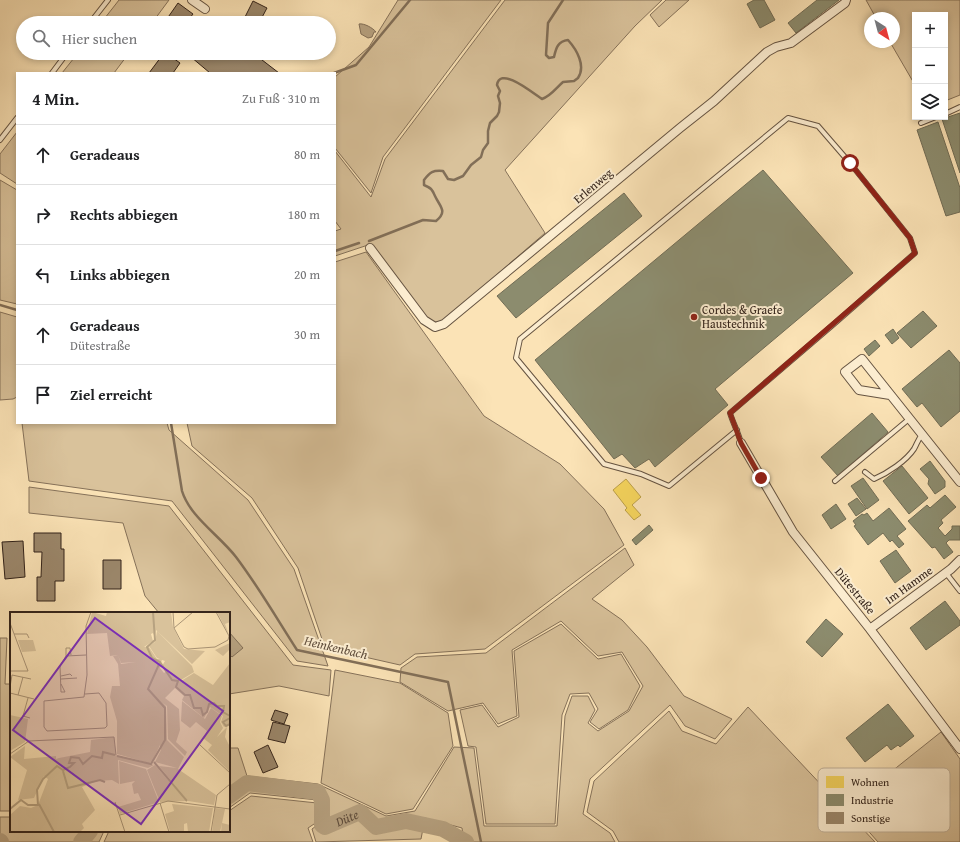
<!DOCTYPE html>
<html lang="de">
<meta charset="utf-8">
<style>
body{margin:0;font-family:"Gentium Book Plus",serif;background:#f6f6f6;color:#202124}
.controls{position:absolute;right:12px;top:12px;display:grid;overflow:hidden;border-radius:0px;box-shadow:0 2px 6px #0003}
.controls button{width:36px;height:36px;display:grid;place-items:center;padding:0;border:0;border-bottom:1px solid #e0e0e0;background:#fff;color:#202124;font:20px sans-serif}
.compass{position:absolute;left:864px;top:12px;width:36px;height:36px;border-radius:50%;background:#fff;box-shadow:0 2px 6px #0003;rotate:144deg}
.stop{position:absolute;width:12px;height:12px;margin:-9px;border:3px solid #8f2418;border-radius:50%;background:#fff}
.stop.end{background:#8f2418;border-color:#fff;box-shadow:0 1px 4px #0008}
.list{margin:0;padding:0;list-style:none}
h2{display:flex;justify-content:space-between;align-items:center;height:52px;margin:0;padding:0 16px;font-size:17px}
h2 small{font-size:13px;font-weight:400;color:#757577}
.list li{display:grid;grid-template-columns:26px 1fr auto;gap:12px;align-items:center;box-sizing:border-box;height:60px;padding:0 16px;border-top:1px solid #e0e0e0}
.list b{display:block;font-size:15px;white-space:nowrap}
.list p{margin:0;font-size:13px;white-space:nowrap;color:#757577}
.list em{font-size:13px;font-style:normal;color:#757577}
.icon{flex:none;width:22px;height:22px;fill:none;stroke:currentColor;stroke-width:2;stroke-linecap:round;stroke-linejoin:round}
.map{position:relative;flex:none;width:960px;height:842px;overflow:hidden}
.search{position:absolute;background:#fff;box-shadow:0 2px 6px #0003;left:16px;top:16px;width:320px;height:44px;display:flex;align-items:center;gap:10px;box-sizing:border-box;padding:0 14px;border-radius:22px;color:#757577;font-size:15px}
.panel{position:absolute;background:#fff;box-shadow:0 2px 6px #0003;left:16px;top:72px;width:320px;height:352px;border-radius:0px}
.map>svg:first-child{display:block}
.green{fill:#d9c29b;stroke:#86725a}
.water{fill:#b7a281;stroke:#826f58}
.homes{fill:#f6d55c;stroke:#bca048}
.industry{fill:#8c8c6e;stroke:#716c55}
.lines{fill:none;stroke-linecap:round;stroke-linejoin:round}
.stream{stroke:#826f58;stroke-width:2.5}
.river{stroke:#b7a281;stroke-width:16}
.building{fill:#9b876b;stroke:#33231a}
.service-casing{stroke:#655341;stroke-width:6}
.minor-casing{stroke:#655341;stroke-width:10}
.service{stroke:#fcedd0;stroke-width:4}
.minor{stroke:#fcedd0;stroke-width:8}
.route{stroke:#8f2418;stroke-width:5}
.poi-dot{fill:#8f2418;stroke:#fcedd0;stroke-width:1.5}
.labels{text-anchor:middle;stroke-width:4;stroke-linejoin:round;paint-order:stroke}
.street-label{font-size:12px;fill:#33231a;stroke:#fcedd0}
.poi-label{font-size:12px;fill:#33231a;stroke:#fcedd0;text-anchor:start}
.water-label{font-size:13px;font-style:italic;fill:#614f3e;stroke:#fcedd0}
.inset-river{fill:none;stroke:#b7a281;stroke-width:2}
.inset-road{fill:none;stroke:#ab9678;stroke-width:1}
.view{fill:#7b2cbf;fill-opacity:0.15;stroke:#7b2cbf;stroke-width:2}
.inset-edge{fill:none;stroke:#33231a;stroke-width:2}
.key{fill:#fcedd0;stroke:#c0b099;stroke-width:1}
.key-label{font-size:11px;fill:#33231a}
</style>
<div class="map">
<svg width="960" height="842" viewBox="0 0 960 842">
<rect width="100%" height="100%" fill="#fbe3b6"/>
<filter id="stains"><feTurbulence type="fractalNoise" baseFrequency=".005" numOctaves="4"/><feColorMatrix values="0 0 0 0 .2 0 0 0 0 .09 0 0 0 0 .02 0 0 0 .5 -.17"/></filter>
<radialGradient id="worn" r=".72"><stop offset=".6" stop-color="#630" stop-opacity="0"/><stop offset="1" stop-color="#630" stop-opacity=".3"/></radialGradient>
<path class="green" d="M119,0H169L152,23H101Z
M398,0H501L383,157L371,193L335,148V77L369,47Z
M505,0H662L635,26L505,170L545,233L442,322H434L426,317L371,244L335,256V231L341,229L335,221V151L371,197L385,159Z
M666,0H689L659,27L650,15Z
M866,0H960V95L945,101V15H915V85L890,42H894V18H876Z
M78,53H129L114,73H62Z
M17,132V184L0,173V154Z
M0,180L17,190V304L0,300Z
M366,252L484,416L560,464L604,509L624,545L485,649L415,654L400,665L325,648L298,568L252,498L192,446L187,423H335V262Z
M0,312L17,317V397L13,399L0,400Z
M22,423H167L169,430L248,500L294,569L328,666L297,661L172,501L29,481Z
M29,487L169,506L293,665L331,670L329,696L279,686L229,694V613H159L145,596L123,523L29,513Z
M625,548L634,565L592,599L622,620L647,647L684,696L732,719L715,739L685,726L670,705L590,779L583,814L610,833L615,842H464L462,828L425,818L421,839L316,842L312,829L327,818V801L250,793L229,808V748H238L247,776L318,784L386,816L415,811L454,747L474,748L484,826H557L565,716L572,696H588L595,710L588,723L598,731L629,711L643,686L622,652L598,656L561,621L512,650L517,716L498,724L483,703L448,711L400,682L401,668L417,657L486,653Z
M561,624L598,659L621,654L640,686L628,710L599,729L590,722L598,709L589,693L570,694L562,715L555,824H486L476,747L468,746L460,710L482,705L498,727L519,717L514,651Z
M0,638H7L5,684H11V811H0Z
M335,670L400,683L448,713L453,746L413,809L386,814L321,783Z
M748,707L875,842H619L613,831L587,812L594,781L669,711L682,731L716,744Z
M941,732L960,759V842H878L847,807Z
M251,796L317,803V822L308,828L313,842H104L109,831H229V811Z
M0,817H11V831H104L99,842H0Z"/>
<path class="water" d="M359,24C364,23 373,28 376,32H374L372,37L368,38L361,34Z
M229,632L243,648L232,657L229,654Z"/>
<path class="homes" d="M626,479L641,497L632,505L641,515L634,520L625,510L627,508L613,490Z"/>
<path class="industry" d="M754,0H764L775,20L760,28L747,4Z
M817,0H839L796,33L788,23Z
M960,113V173L942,119Z
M938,122L960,188V212L946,216L917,130Z
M763,170L853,273L715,389L728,405L655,467L649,459L635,468L622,454L614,459L535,360Z
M624,193L642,216L516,318L497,296Z
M923,311L937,326L911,348L897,333Z
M893,329L899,338L892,344L885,335Z
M875,340L880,346L869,356L864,349Z
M949,350L960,363V411L941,427L922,403L917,407L902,389Z
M872,413L888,432L838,476L821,457Z
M930,461L945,481V487L935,494L928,484L929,479L920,469Z
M902,466L928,498L909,514L883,481Z
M863,478L879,500L867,509L851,486Z
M945,495L956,507L941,520L943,523L938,528L945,536L952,529V526H960V540H949L946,543L953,552L944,559L935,547L932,548L908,521L927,505L930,508Z
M857,498L866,509L856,516L848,504Z
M836,504L846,519L831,529L822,515Z
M889,508L906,529L897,536L904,544L899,548L892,540L890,542L883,533L868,545L854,526L856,525L853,521L862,514L864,515L867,513L873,521Z
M649,525L653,530L636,545L632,540Z
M896,550L911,571L895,583L880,561Z
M945,601L960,621V625L926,650L910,628Z
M826,619L843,634L822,657L806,642Z
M888,704L914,736L900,747L898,745L891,750L887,745L865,762L846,738Z"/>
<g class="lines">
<path class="stream" d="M334,73L356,65L410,0
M369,241L423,220L436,221C448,211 440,207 435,196C432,189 431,188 424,185V180C430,172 433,170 443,171L448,179L454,180L463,176L471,165L481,157L483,150L488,143V131L490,123L497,116L499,112L500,103L498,96L500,91L497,85C500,65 535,95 542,99C551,96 556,88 563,82L574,81L578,78C586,66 577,50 568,40C558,41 556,48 554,57L549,58L546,55L548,23L563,0
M335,251L359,243
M0,305L17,310
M171,423L182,491C190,517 219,535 236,557C258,586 277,619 297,650L448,682L481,842"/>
<g class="river">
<path id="s1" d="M229,796L247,783L318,792L322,800V825L325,827L360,812L376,827L406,821L443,829L466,842"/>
<path d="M0,841L1,842"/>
<path d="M81,842L90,831"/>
</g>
</g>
<path class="building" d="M253,1L267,8L259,23H242Z
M178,3L193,14L186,23H164Z
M164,53H166L180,63L173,73H149Z
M194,53H253L279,73H210L191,57Z
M34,533H61V549H64V581H55V601H37V577H41L42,552H34Z
M23,541L25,577L5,579L2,542Z
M103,560H121V589H103Z
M275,710L288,714L284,724L271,720Z
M273,722L290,726L285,743L268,739Z
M268,745L278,767L263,773L254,752Z"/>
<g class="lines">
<defs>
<path id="service" d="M90,23L108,0
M52,73L67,53
M945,114L960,107
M921,123L936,117
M0,140L17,118
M737,430L669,486L641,474L604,464L516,358L520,339L788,118L818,126L850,163L910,238L915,253L835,323L730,413C733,423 738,432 741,443
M865,472L874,479C888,473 906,461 914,449C917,444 918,439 922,435
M835,481L909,419
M946,573L960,591"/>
<path id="minor" d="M192,0L205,9
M370,248L424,320L435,327L444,324L680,128L714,101L767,52L776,47L791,43L845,3L846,0
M890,395L859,390L845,372L862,359L960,482
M741,443L793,532L870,629L960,749
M870,629L951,569L960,560"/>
</defs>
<use href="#service" class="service-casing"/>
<use href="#minor" class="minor-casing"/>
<use href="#service" class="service"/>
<use href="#minor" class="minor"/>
</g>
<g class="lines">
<path class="route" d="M761,478L741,443L730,413L915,253L910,238L850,163"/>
</g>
<circle class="poi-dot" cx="694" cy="317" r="4"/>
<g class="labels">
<g class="street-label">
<text transform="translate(593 186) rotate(-40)" y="4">Erlenweg</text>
<text transform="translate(909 585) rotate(-36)" y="4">Im Hamme</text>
<text transform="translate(855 591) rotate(51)" y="4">Dütestraße</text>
</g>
<g class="poi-label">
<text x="702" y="314">Cordes &amp; Graefe<tspan x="702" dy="14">Haustechnik</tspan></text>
</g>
<g class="water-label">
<text transform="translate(336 647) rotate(13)" y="5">Heinkenbach</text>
<text dy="5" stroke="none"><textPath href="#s1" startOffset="155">Düte</textPath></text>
</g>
</g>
<g transform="translate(10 612)">
<rect width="220" height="220" fill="#fbe3b6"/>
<path d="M82,0L96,4L97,0H161L163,15L174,37L195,39L182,52L146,18L145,25L143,21L141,22L143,29L134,35H139L147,47H152L150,56L154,61L157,59L171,69L184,61L203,73L220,51V111L214,115L211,110L213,104L200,95L194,106L172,88L174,84L165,76L155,86L169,97L170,118L166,130L177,140L175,144L158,127L157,94L153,91L156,94L157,128L174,145L168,157L206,183L204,193L178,189L149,154L167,156L145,150L151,138L150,133L142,150L139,151L107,142V109L100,85L102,74H110L108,52L103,44L108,43L111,52L126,50L111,51L108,43L100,44L97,21L77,22ZM207,0H220V10L215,12L219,23ZM147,19L182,54L184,60L171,68L155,59L152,54L155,49L147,46L139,34L145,30ZM8,28H23L26,39L12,40ZM220,31V37L213,44L205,38ZM172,89L195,107L201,96L212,104L210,110L213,116L207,125L217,115L215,125L220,135V160L198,138L202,133L193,126L197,119L186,110L180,116L171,109ZM0,103L18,107L15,130L0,139ZM104,125L106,143L144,153L138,156L108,148L109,172L102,168L87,169L72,175L85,198L72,212L74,216L70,220H0V203L10,194L21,196L28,193L38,167L34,164L24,186L8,188L17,158L0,145L15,134L14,147L46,144V147L49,146L80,140L81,128ZM109,149L136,157L149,190L110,202L108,195L131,188L128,181L124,182L122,172L125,169L110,172ZM145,153L176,189L150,190L137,158ZM162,192L203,196L199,220H178L177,211L174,212V220H160L155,202L164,199ZM205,196L215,197L212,211L220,213V220H211L212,211L210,220H202Z" fill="#d9c29b"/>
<path class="inset-river" d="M143,0L145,28L137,35L142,46L150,50L162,68L168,69L166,75L175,83H180L184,96H191L193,103L197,100L199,92L204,91L207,94H214L213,100L220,104M220,106L213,110L216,114L220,112M107,144L141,152L155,128V96L138,77L150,50M144,150L177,189M53,159L58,176L90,168L95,170M29,192L44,220M0,197L11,188L18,193H28L27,178L33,167L47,154L53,158L60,155L64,151H59L61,145L69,146L73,152L82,144L92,146L93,140L105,143"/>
<path class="inset-road" d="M163,0L164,16L174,35L178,37L205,35L218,28L219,24L206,0M0,11L18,59H0M164,16L183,0M4,22H17L19,26M56,44V36H60L61,43M51,64L60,62L62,64M51,67L67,66M51,72L55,80H51L50,54L56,44L76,43M0,75L2,63L21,67M0,81L24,87M75,82L89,81L96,91L97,114L95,116L37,119L34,115V89L74,85L77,63L76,14L81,0M8,83L13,65M18,86L13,104L20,106M190,133L220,161M0,142L19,129L104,125L106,143M105,190L115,220M150,191L159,220M110,203L158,189L220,197M201,220L207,183L220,172"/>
<path class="view" d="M85,6L213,99L131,212L3,118Z"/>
<rect width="220" height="220" class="inset-edge"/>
</g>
<rect x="818" y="768" width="132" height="64" rx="6" class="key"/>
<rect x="826" y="776" width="18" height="12" fill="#f6d55c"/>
<rect x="826" y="794" width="18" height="12" fill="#8c8c6e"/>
<rect x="826" y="812" width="18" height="12" fill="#9b876b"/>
<g class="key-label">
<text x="851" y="786">Wohnen</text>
<text x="851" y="804">Industrie</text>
<text x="851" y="822">Sonstige</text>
</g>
<rect width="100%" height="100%" filter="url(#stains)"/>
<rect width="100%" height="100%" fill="url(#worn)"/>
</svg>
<div class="controls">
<button>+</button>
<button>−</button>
<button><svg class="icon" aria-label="layers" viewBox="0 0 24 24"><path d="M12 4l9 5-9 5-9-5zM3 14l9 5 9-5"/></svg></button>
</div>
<svg class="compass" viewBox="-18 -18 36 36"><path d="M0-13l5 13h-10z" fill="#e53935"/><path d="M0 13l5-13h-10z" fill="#757577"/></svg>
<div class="stop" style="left:850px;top:163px"></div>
<div class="stop end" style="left:761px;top:478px"></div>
<div class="search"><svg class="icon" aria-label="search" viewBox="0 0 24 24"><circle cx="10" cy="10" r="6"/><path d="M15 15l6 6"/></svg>Hier suchen</div>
<section class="panel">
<h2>4 Min.<small>Zu Fuß · 310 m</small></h2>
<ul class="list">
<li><svg class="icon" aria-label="ahead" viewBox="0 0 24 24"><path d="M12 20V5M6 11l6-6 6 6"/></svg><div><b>Geradeaus</b></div><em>80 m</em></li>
<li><svg class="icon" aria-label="right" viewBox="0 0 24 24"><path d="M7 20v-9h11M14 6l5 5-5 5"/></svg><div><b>Rechts abbiegen</b></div><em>180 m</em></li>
<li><svg class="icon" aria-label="left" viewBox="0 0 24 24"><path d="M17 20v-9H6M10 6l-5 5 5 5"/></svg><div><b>Links abbiegen</b></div><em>20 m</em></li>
<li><svg class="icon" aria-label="ahead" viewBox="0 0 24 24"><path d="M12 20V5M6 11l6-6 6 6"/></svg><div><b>Geradeaus</b><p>Dütestraße</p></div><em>30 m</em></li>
<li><svg class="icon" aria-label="arrive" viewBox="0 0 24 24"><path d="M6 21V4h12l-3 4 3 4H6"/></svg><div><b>Ziel erreicht</b></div></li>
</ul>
</section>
</div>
